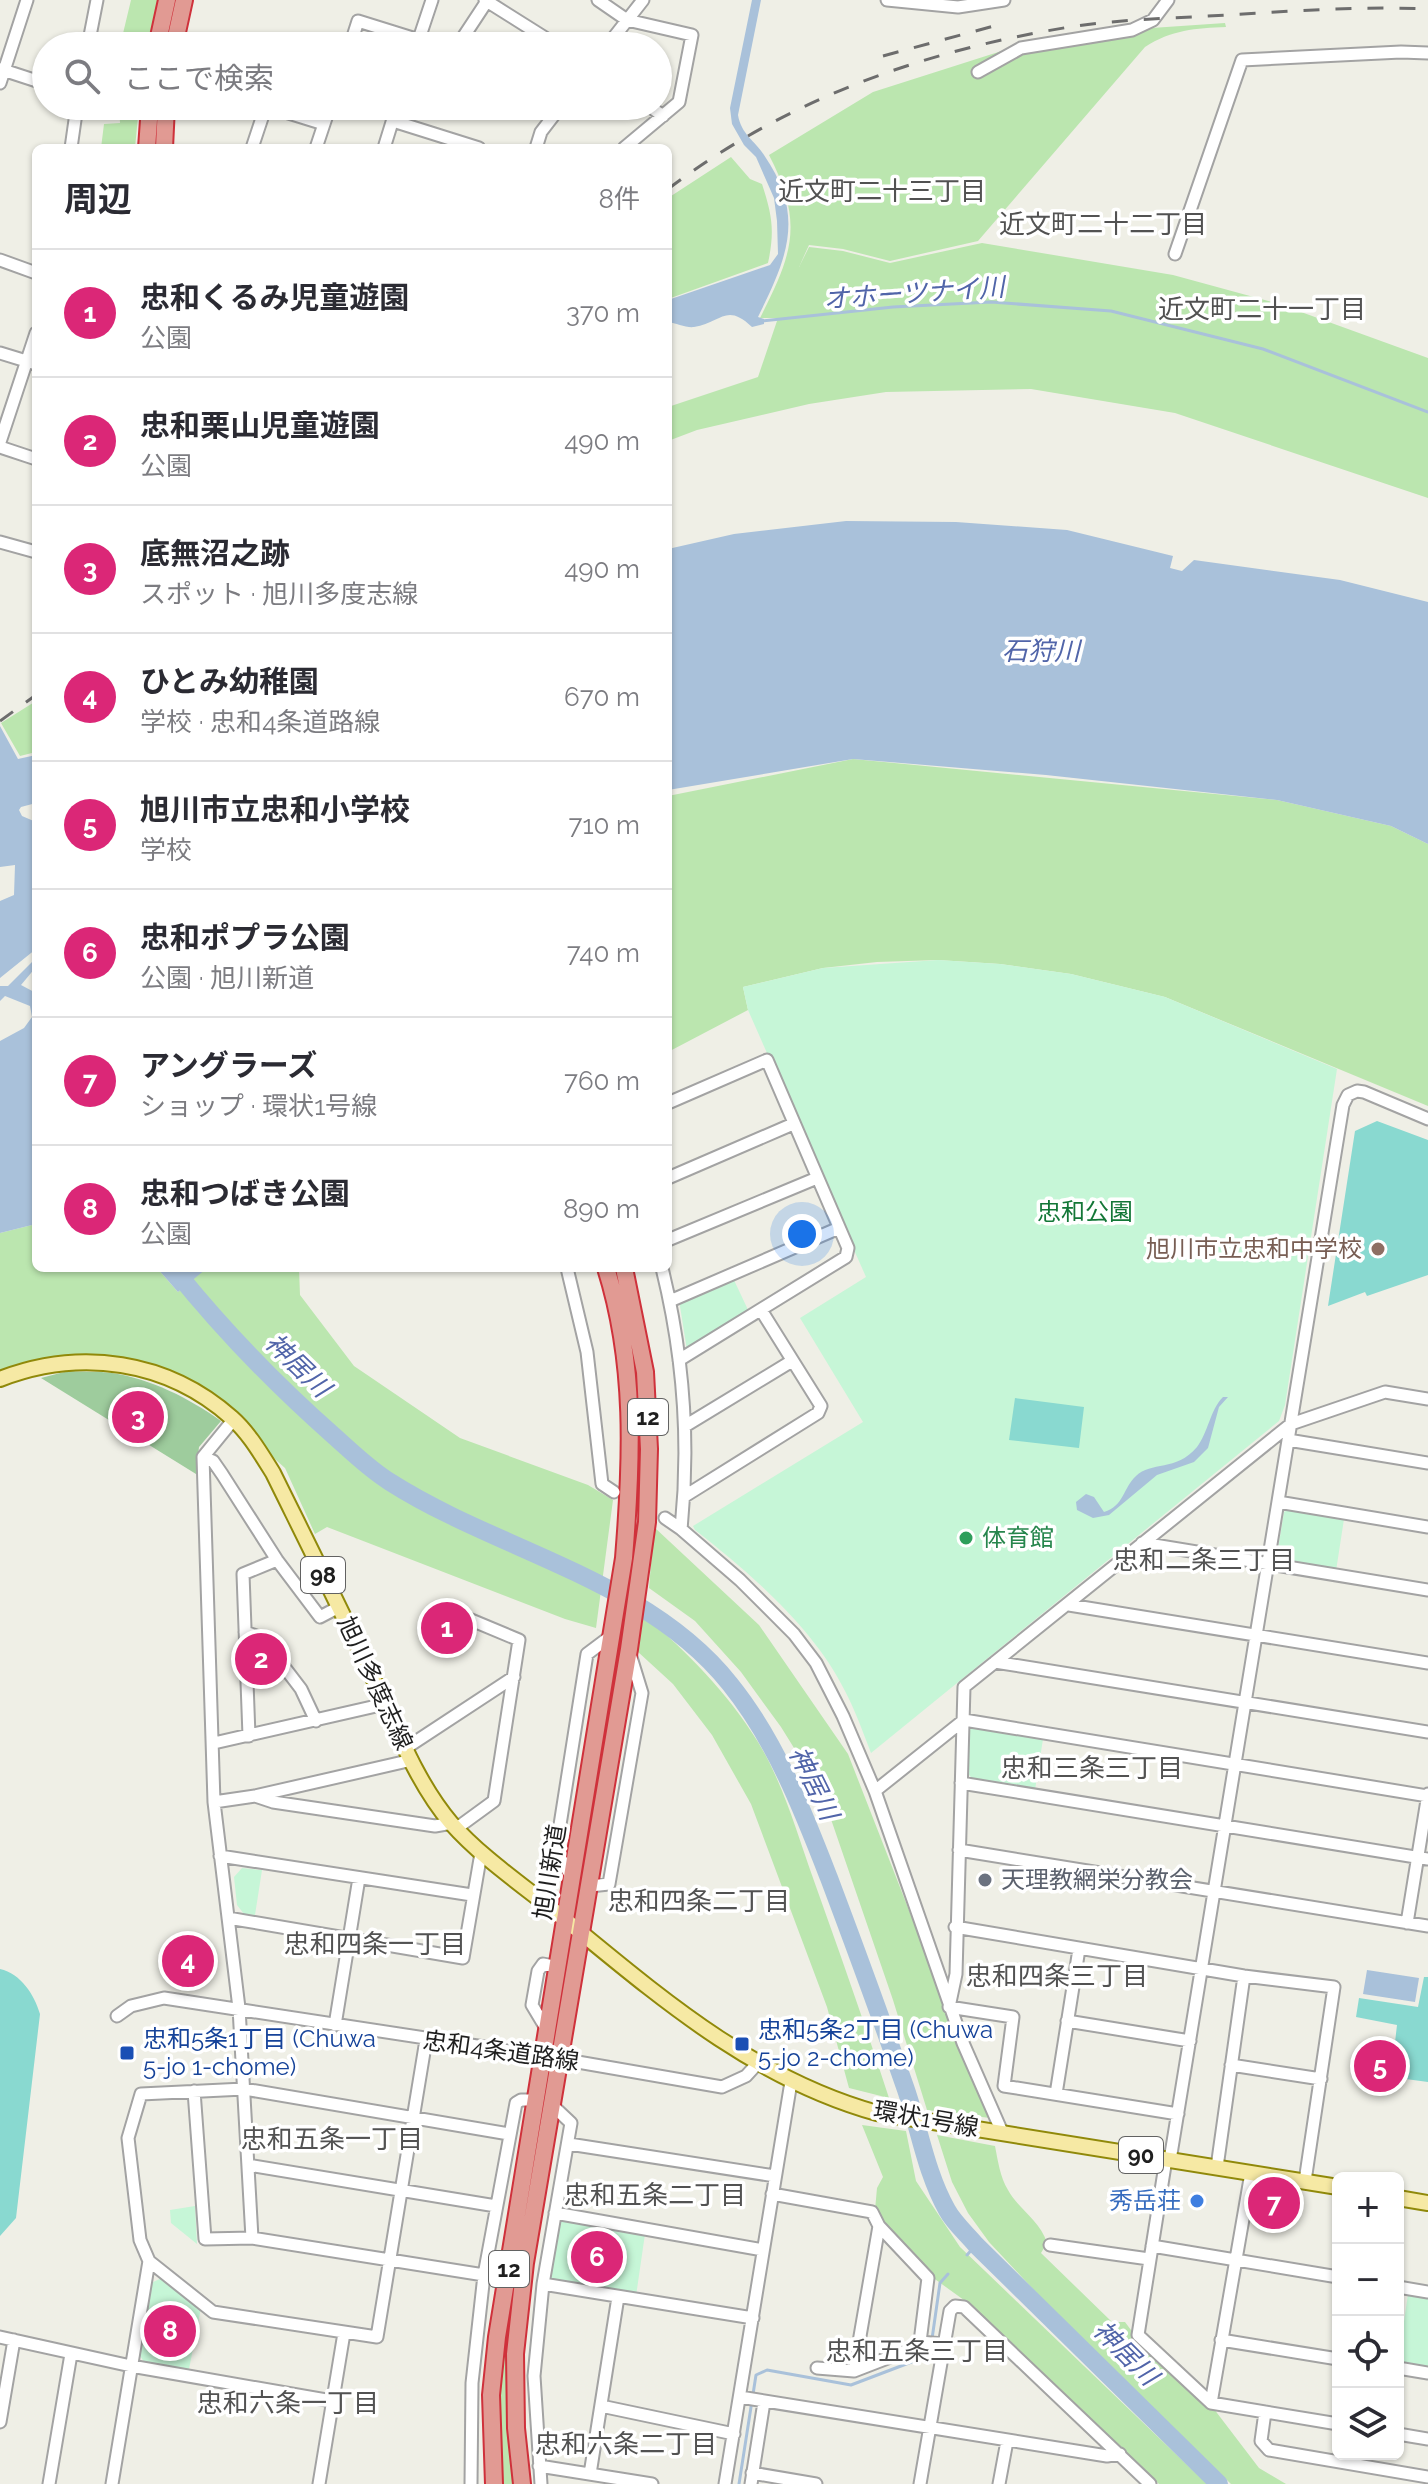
<!DOCTYPE html>
<html lang="ja">
<meta charset="utf-8">
<style>
body{margin:0;font-family:Raleway,"Noto Sans JP",sans-serif;background:#f2f2f3;color:#2b2b33}
.controls{position:absolute;right:24px;bottom:24px;display:grid;overflow:hidden;border-radius:12px;box-shadow:0 2px 6px #0004}
.controls button{width:72px;height:72px;display:grid;place-items:center;padding:0;border:0;border-bottom:2px solid #e1e1e2;background:#fff;color:#2b2b33;font:40px sans-serif}
.you{position:absolute;left:802px;top:1234px;width:28px;height:28px;margin:-20px;border:6px solid #fff;border-radius:50%;background:#1a73e8;box-shadow:0 0 0 12px #1a73e833}
.badge{display:grid;place-items:center;width:52px;height:52px;border-radius:50%;background:#db2777;color:#fff;font-size:26px;font-weight:700}
.pin{position:absolute;translate:-50% -50%;border:4px solid #fff;box-shadow:0 2px 8px #0006}
.list{margin:0;padding:0;list-style:none}
h2{display:flex;justify-content:space-between;align-items:center;height:104px;margin:0;padding:0 32px;font-size:34px}
h2 small{font-size:26px;font-weight:400;color:#7c7c81}
.list li{display:grid;grid-template-columns:52px 1fr auto;gap:24px;align-items:center;box-sizing:border-box;height:128px;padding:0 32px;border-top:2px solid #e1e1e2}
.list b{display:block;font-size:30px;white-space:nowrap}
.list p{margin:0;font-size:26px;white-space:nowrap;color:#7c7c81}
.list em{font-size:26px;font-style:normal;color:#7c7c81}
.icon{flex:none;width:44px;height:44px;fill:none;stroke:currentColor;stroke-width:2;stroke-linecap:round;stroke-linejoin:round}
.map{position:relative;flex:none;width:1428px;height:2484px;overflow:hidden}
.search{position:absolute;background:#fff;box-shadow:0 2px 6px #0004;left:32px;top:32px;width:640px;height:88px;display:flex;align-items:center;gap:20px;box-sizing:border-box;padding:0 28px;border-radius:44px;color:#7c7c81;font-size:30px}
.panel{position:absolute;background:#fff;box-shadow:0 2px 6px #0004;left:32px;top:144px;width:640px;height:1128px;border-radius:12px}
.map>svg:first-child{display:block}
.grass{fill:#bbe6af}
.forest{fill:#9ecc9d}
.park{fill:#c6f6d7}
.pitch{fill:#89d9d0}
.water{fill:#a9c1da}
.lines{fill:none;stroke-linecap:round;stroke-linejoin:round}
.stream{stroke:#a9c1da;stroke-width:3}
.river{stroke:#a9c1da;stroke-width:18}
.minor-casing{stroke:#a3a3a3;stroke-width:15}
.major-casing{stroke:#90890a;stroke-width:18}
.highway-casing{stroke:#cf313b;stroke-width:20}
.minor{stroke:#fff;stroke-width:11}
.major{stroke:#f6e9a4;stroke-width:14}
.highway{stroke:#e19a93;stroke-width:16}
.rail{stroke:#6d6d6d;stroke-width:3;stroke-dasharray:16 16;stroke-linecap:butt}
.education-dot{fill:#8d6e63;stroke:#fff;stroke-width:3}
.leisure-dot{fill:#2e9e5b;stroke:#fff;stroke-width:3}
.worship-dot{fill:#6b7280;stroke:#fff;stroke-width:3}
.transit-dot{fill:#1a4fb4;stroke:#fff;stroke-width:3}
.shop-dot{fill:#3f7fe0;stroke:#fff;stroke-width:3}
.labels{text-anchor:middle;stroke-width:7;stroke-linejoin:round;paint-order:stroke}
.shield{fill:#fff;stroke:#626262;stroke-width:2}
.shield-label{font-size:22px;font-weight:bold;fill:#1f1f1f}
.park-label{font-size:24px;fill:#137737;stroke:#fff}
.education-label{font-size:24px;fill:#785e54;stroke:#fff;text-anchor:end}
.leisure-label{font-size:24px;fill:#27864d;stroke:#fff;text-anchor:start}
.street-label{font-size:24px;fill:#1f1f1f;stroke:#fff}
.worship-label{font-size:24px;fill:#5b616d;stroke:#fff;text-anchor:start}
.transit-label{font-size:24px;fill:#164399;stroke:#fff;text-anchor:start}
.shop-label{font-size:24px;fill:#366cbe;stroke:#fff;text-anchor:end}
.neighbourhood-label{font-size:26px;fill:#525252;stroke:#fff}
.water-label{font-size:26px;font-style:italic;fill:#5165a9;stroke:#fff}
</style>
<div class="map">
<svg width="1428" height="2484" viewBox="0 0 1428 2484">
<rect width="100%" height="100%" fill="#efefe6"/>
<path class="grass" d="M131,0H159L149,46H120Z
M1225,23L1226,27C1196,28 1171,30 1145,47L978,241L890,261L843,249L809,245L799,267L809,247L843,251L890,263L982,243L1173,275L1279,304L1428,358V498L1175,413L1031,389L886,392L809,404L697,430L668,441V407L758,377L778,318H760C793,253 804,223 769,155L873,92L1011,48L1093,32Z
M119,106H139L135,148H101L104,124L120,123Z
M731,157L750,179L762,184C772,215 775,230 768,263L668,299V198Z
M36,701V752L20,756L1,723Z
M853,759L1277,800L1391,826L1428,844V1106L1165,997L1071,974L1000,964L938,960L877,962L823,968L743,987L748,1010L668,1052V796Z
M36,1224V1268H157L178,1292L206,1268H299L300,1295L354,1366L460,1438L588,1485L613,1500L596,1628L565,1619L327,1527L315,1534L285,1468L206,1398L114,1362L0,1379V1233Z
M654,1527L759,1625L848,1754L990,2118L927,2110L893,2000L822,1793L781,1727L741,1672L695,1621L649,1588Z
M644,1615C689,1654 727,1692 758,1742C783,1783 797,1833 813,1878C839,1951 865,2024 889,2098L849,2088L827,2007L751,1804L712,1735L673,1684L637,1651Z
M862,2125L906,2131L916,2181L960,2247L1207,2484H1159L968,2303L932,2277L882,2224L875,2210L877,2188L883,2177Z
M937,2135L995,2146C998,2161 1000,2177 1008,2190C1019,2210 1040,2220 1047,2243L1041,2253L1112,2322H1125L1134,2334L1214,2409L1259,2468L1286,2484H1231L1062,2320L989,2242L968,2213L952,2182Z
M515,2265L519,2266L515,2484H499L497,2382Z"/>
<path class="forest" d="M68,1371C83,1372 98,1371 112,1373C151,1379 189,1398 221,1421L199,1447L196,1474L41,1378Z"/>
<path class="park" d="M938,960L1000,964L1071,974L1165,997L1337,1069L1285,1405L1279,1421L871,1753C863,1732 855,1710 845,1691C814,1628 749,1572 695,1530L693,1526L863,1422L800,1318L866,1277L748,1010L743,987L823,968Z
M733,1278L749,1312L687,1350L679,1300Z
M1288,1510L1344,1519L1336,1571L1276,1561L1284,1512Z
M260,1643L281,1671L251,1678L250,1647Z
M974,1727L1043,1739L1035,1790L974,1780L966,1772L968,1731Z
M242,1868L262,1870L255,1915L244,1914L237,1905L234,1877Z
M195,2206L197,2244L171,2223L170,2210Z
M558,2221L645,2234L636,2296L548,2281Z
M164,2277L201,2308L189,2369L144,2362L139,2354L151,2283Z
M1408,2294L1428,2297V2368L1398,2363Z"/>
<path class="pitch" d="M1377,1121L1428,1140V1275L1367,1296L1365,1292L1328,1306L1355,1131Z
M1015,1398L1084,1407L1079,1448L1009,1440Z
M0,1969C21,1974 34,1994 40,2014L16,2218L0,2236Z
M1424,1977H1428V2082L1391,2077L1397,2025L1356,2017L1359,1998L1418,2007Z"/>
<path class="water" d="M752,0H761L738,115C741,134 755,141 764,155C806,216 787,258 758,317L764,319V324L752,327C726,302 721,323 694,327C686,328 676,323 668,322V300L770,265L778,254L777,221L774,198L756,157L744,145L732,124L730,108Z
M846,521L956,522L1067,530L1173,556L1170,568L1182,571L1194,560L1340,580L1428,602V844L1391,826L1277,800L1046,775L853,759L668,790V549L734,534Z
M0,726L18,759L36,755V803L21,807L19,810L22,816L36,822V949L0,978V901L14,895L15,865L0,867Z
M36,958V967L21,985L36,993V1224L0,1233V1041L24,1028L32,1017L30,1006L5,996L0,1001V986H8Z
M157,1268H206V1269L178,1292Z
M1223,1397H1228L1219,1407L1208,1448L1194,1462L1157,1475L1109,1515L1093,1518L1077,1510L1076,1502L1086,1494L1094,1497L1104,1512C1124,1506 1123,1488 1136,1476C1151,1461 1176,1472 1197,1447C1208,1433 1210,1410 1223,1397Z
M1367,1970L1419,1978L1415,2002L1363,1994Z"/>
<g class="lines">
<path class="stream" d="M761,321L893,307L991,302L1111,311L1263,349L1428,412
M967,2255L976,2245
M932,2339L940,2283L948,2274
M739,2484L756,2375L767,2370L851,2385L922,2358L928,2355L931,2346"/>
<path class="river" d="M173,1268C222,1329 275,1384 334,1436C352,1452 369,1469 390,1482C498,1551 647,1579 730,1684C776,1741 803,1811 829,1878C855,1947 880,2015 904,2084C919,2125 925,2171 947,2210C954,2223 967,2234 976,2245L1219,2484"/>
<defs>
<path id="minor" d="M485,0L558,46
M598,0L627,20L692,35L679,102L624,148
M887,0L958,7L1004,0
M417,45L432,0
M458,45L487,1
M88,46L97,0
M350,46L358,21L419,40
M607,46L643,0
M0,69L46,84
M978,72L1021,48L1132,30L1153,20L1168,0
M0,83L27,0
M266,106L324,124
M649,106L663,116
M393,121L479,148
M71,148L77,106
M252,148L266,106
M316,148L330,106
M384,148L397,106
M536,148L541,132L561,106
M1175,254L1242,60L1401,52L1428,53
M0,260L36,273
M0,353L36,364
M0,442L36,333
M0,447L36,459
M0,542L36,552
M668,1103L767,1060L848,1248L846,1257L679,1360
M668,1178L793,1124
M668,1240L817,1178
M567,1268L587,1352L602,1484L614,1492
M662,1268C683,1353 690,1442 681,1529
M670,1301L839,1228
M234,1419L203,1457L214,1802L239,2008L252,2238L484,2275
M685,1426L792,1361
M1288,1440L1428,1463
M203,1457L213,1461L222,1474L277,1560L320,1617L339,1607
M685,1496L818,1413L821,1406L761,1310
M1278,1502L1428,1527
M665,1518L681,1529L740,1580L794,1634L816,1663L843,1716L875,1791L963,2043L1002,2132
M1142,1543L1428,1590
M1069,1605L1428,1663
M245,1632L262,1638L301,1689L316,1721
M995,1662L1428,1732
M249,1736L243,1574L277,1560
M214,1743L385,1704
M406,1748L514,1677
M961,1783L1428,1859
M875,1791L964,1720L1428,1796
M255,1796L273,1802L435,1826L452,1823
M214,1802L255,1796L412,1760
M457,1828L494,1801L519,1640L464,1617
M959,1850L1428,1926
M220,1856L472,1895
M573,1880L556,1850L587,1654L611,1636
M590,1886L609,1884L642,1693L630,1654
M228,1918L463,1958L481,1853
M1407,1923L1428,1794
M955,1927L1244,1976L1334,1987L1305,2181
M117,2016L131,2006L164,1998L543,2056L722,2087L746,2076L757,2064
M1067,2021L1190,2041
M335,2025L359,1878
M547,2030L532,2005L538,1971L543,1964L559,1967
M426,2040L377,2337L213,2312L149,2261L140,2240L128,2138L141,2094L244,2089L509,2134
M1231,2065L1321,2079
M194,2091L205,2239L252,2238
M1056,2094L1079,1949
M1178,2114L1004,2086L1013,2017L949,2007L956,1974L964,1687L1291,1424L1385,1392L1428,1399
M569,2144L775,2176
M1166,2159L1138,2335L1211,2403L1338,2424
M1170,2160L1343,1105L1348,1095L1357,1091L1364,1092L1428,1119
M248,2165L496,2206
M1217,2167L1244,1976
M772,2194L872,2212L879,2226L928,2278L920,2342
M555,2213L763,2250
M1050,2245L1149,2259
M1152,2246L1338,2277
M543,2284L753,2318
M1398,2287L1428,2292
M0,2337L131,2366L332,2401
M1221,2340L1338,2359
M817,2368L854,2371L916,2347L920,2342L943,2344
M1398,2368L1428,2373
M854,2371L879,2226
M740,2397L1107,2456L1120,2454
M1211,2403L1251,2173
M601,2406L734,2434
M1265,2412L1261,2441L1269,2450L1428,2477
M0,2422L14,2340
M1398,2434L1428,2439
M539,2466L652,2484
M752,2473L816,2484
M590,2474L618,2297
M49,2484L71,2354
M112,2484L149,2261
M319,2484L344,2333
M471,2484L472,2383L484,2275L516,2103L521,2100H535
M541,2484L534,2376L543,2284L571,2123L553,2106
M725,2484L791,2082
M751,2484L764,2402
M920,2484L950,2311L955,2306L964,2307L1150,2484
M999,2484L1007,2441"/>
<path id="major" d="M0,1379C80,1348 167,1360 232,1418C249,1433 261,1454 273,1473C307,1542 341,1610 374,1680C396,1727 416,1782 451,1823C481,1857 521,1884 557,1913C656,1994 751,2078 877,2113L1338,2187
M1398,2198L1428,2203"/>
<path id="highway" d="M157,46L167,0
M174,46L184,0
M147,148L150,106
M164,148L166,106
M494,2484L491,2395L497,2337L624,1558C632,1460 636,1363 606,1268
M522,2484L516,2428L515,2354L525,2263L629,1649L647,1522L649,1449L645,1372L624,1268"/>
</defs>
<use href="#minor" class="minor-casing"/>
<use href="#major" class="major-casing"/>
<use href="#highway" class="highway-casing"/>
<use href="#minor" class="minor"/>
<use href="#major" class="major"/>
<use href="#highway" class="highway"/>
<path class="rail" d="M883,56L1005,23
M668,189C788,98 928,49 1076,26C1126,19 1177,18 1227,15C1294,11 1361,6 1428,9
M0,721L36,695"/>
</g>
<circle class="education-dot" cx="1378" cy="1249" r="8"/>
<circle class="leisure-dot" cx="966" cy="1538" r="8"/>
<circle class="worship-dot" cx="985" cy="1880" r="8"/>
<g class="transit-dot">
<rect x="734" y="2036" width="16" height="16" rx="4"/>
<rect x="119" y="2045" width="16" height="16" rx="4"/>
</g>
<circle class="shop-dot" cx="1197" cy="2201" r="8"/>
<g class="labels">
<g class="shield">
<rect x="628" y="1399" width="40" height="36" rx="6"/>
<rect x="301" y="1557" width="44" height="36" rx="6"/>
<rect x="1119" y="2137" width="44" height="36" rx="6"/>
<rect x="489" y="2251" width="40" height="36" rx="6"/>
</g>
<g class="shield-label">
<text x="648" y="1425">12</text>
<text x="323" y="1583">98</text>
<text x="1141" y="2163">90</text>
<text x="509" y="2277">12</text>
</g>
<g class="park-label">
<text x="1085" y="1220">忠和公園</text>
</g>
<g class="education-label">
<text x="1362" y="1257">旭川市立忠和中学校</text>
</g>
<g class="leisure-label">
<text x="982" y="1546">体育館</text>
</g>
<g class="street-label">
<text transform="translate(375 1683) rotate(65)" y="8">旭川多度志線</text>
<text transform="translate(550 1872) rotate(-81)" y="8">旭川新道</text>
<text transform="translate(501 2051) rotate(8)" y="8">忠和4条道路線</text>
<text transform="translate(926 2119) rotate(10)" y="8">環状1号線</text>
</g>
<g class="worship-label">
<text x="1001" y="1888">天理教網栄分教会</text>
</g>
<g class="transit-label">
<text x="758" y="2038">忠和5条2丁目 (Chuwa<tspan x="758" dy="28">5-jo 2-chome)</tspan></text>
<text x="143" y="2047">忠和5条1丁目 (Chuwa<tspan x="143" dy="28">5-jo 1-chome)</tspan></text>
</g>
<g class="shop-label">
<text x="1181" y="2209">秀岳荘</text>
</g>
<g class="neighbourhood-label">
<text x="882" y="200">近文町二十三丁目</text>
<text x="1103" y="233">近文町二十二丁目</text>
<text x="1262" y="318">近文町二十一丁目</text>
<text x="1204" y="1569">忠和二条三丁目</text>
<text x="1092" y="1777">忠和三条三丁目</text>
<text x="699" y="1910">忠和四条二丁目</text>
<text x="375" y="1953">忠和四条一丁目</text>
<text x="1057" y="1985">忠和四条三丁目</text>
<text x="332" y="2148">忠和五条一丁目</text>
<text x="655" y="2204">忠和五条二丁目</text>
<text x="917" y="2360">忠和五条三丁目</text>
<text x="288" y="2412">忠和六条一丁目</text>
<text x="626" y="2453">忠和六条二丁目</text>
</g>
<g class="water-label">
<text transform="translate(914 293) rotate(-4)" y="9">オホーツナイ川</text>
<text x="1041" y="660">石狩川</text>
<text transform="translate(298 1365) rotate(44)" y="9">神居川</text>
<text transform="translate(814 1783) rotate(64)" y="9">神居川</text>
<text transform="translate(1126 2353) rotate(45)" y="9">神居川</text>
</g>
</g>
</svg>
<div class="controls">
<button>+</button>
<button>−</button>
<button><svg class="icon" aria-label="locate" viewBox="0 0 24 24"><circle cx="12" cy="12" r="6"/><path d="M12 2v4M12 18v4M2 12h4M18 12h4"/></svg></button>
<button><svg class="icon" aria-label="layers" viewBox="0 0 24 24"><path d="M12 4l9 5-9 5-9-5zM3 14l9 5 9-5"/></svg></button>
</div>
<div class="you"></div>
<div class="pin badge" style="left:447px;top:1628px">1</div>
<div class="pin badge" style="left:261px;top:1659px">2</div>
<div class="pin badge" style="left:138px;top:1417px">3</div>
<div class="pin badge" style="left:188px;top:1961px">4</div>
<div class="pin badge" style="left:1380px;top:2066px">5</div>
<div class="pin badge" style="left:597px;top:2257px">6</div>
<div class="pin badge" style="left:1274px;top:2203px">7</div>
<div class="pin badge" style="left:170px;top:2331px">8</div>
<div class="search"><svg class="icon" aria-label="search" viewBox="0 0 24 24"><circle cx="10" cy="10" r="6"/><path d="M15 15l6 6"/></svg>ここで検索</div>
<section class="panel">
<h2>周辺<small>8件</small></h2>
<ul class="list">
<li><span class="badge">1</span><div><b>忠和くるみ児童遊園</b><p>公園</p></div><em>370 m</em></li>
<li><span class="badge">2</span><div><b>忠和栗山児童遊園</b><p>公園</p></div><em>490 m</em></li>
<li><span class="badge">3</span><div><b>底無沼之跡</b><p>スポット · 旭川多度志線</p></div><em>490 m</em></li>
<li><span class="badge">4</span><div><b>ひとみ幼稚園</b><p>学校 · 忠和4条道路線</p></div><em>670 m</em></li>
<li><span class="badge">5</span><div><b>旭川市立忠和小学校</b><p>学校</p></div><em>710 m</em></li>
<li><span class="badge">6</span><div><b>忠和ポプラ公園</b><p>公園 · 旭川新道</p></div><em>740 m</em></li>
<li><span class="badge">7</span><div><b>アングラーズ</b><p>ショップ · 環状1号線</p></div><em>760 m</em></li>
<li><span class="badge">8</span><div><b>忠和つばき公園</b><p>公園</p></div><em>890 m</em></li>
</ul>
</section>
</div>
